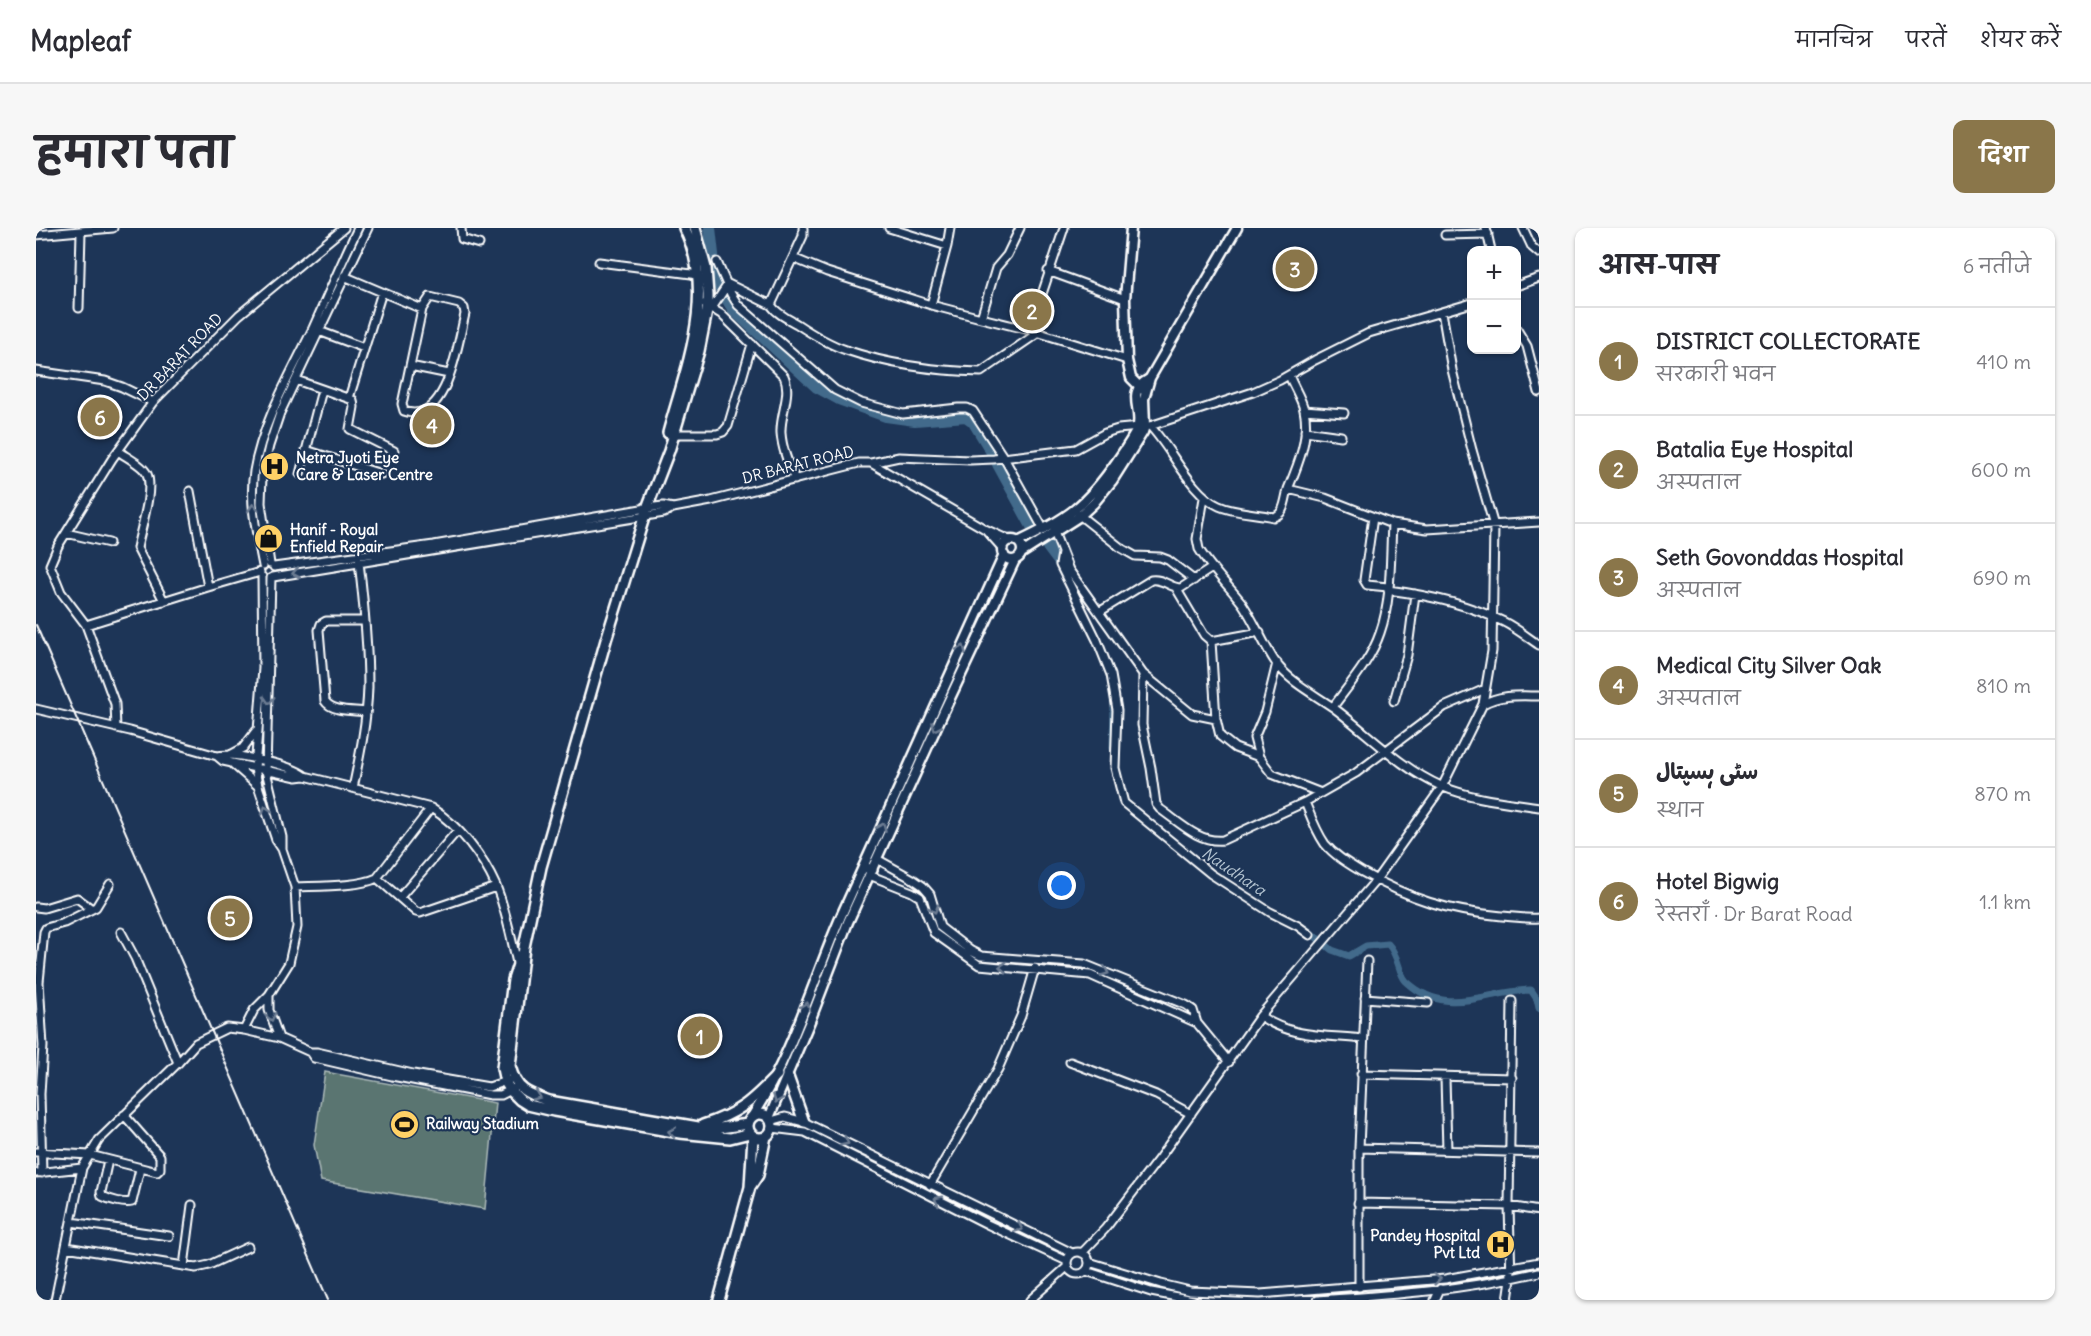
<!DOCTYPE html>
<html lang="hi">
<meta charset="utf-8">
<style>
body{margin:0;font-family:Delius,"Playpen Sans Arabic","Playpen Sans Deva",sans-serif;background:#f7f7f7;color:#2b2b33}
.controls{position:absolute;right:18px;top:18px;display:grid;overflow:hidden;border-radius:12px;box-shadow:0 2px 4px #0004}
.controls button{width:54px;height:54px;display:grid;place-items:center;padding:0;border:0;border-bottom:2px solid #e1e1e2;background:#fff;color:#2b2b33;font:30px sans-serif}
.you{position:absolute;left:1026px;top:658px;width:21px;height:21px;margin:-15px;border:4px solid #fff;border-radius:50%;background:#1a73e8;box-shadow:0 0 0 9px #1a73e833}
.badge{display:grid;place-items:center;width:39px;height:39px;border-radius:50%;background:#8a764a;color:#fff;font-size:20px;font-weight:700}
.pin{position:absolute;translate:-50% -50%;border:3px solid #fff;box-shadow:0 2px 6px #0006}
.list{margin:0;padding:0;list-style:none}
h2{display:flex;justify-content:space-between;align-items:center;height:78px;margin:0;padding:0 24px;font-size:26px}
h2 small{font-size:20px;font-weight:400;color:#7c7c81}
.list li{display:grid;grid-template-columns:39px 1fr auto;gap:18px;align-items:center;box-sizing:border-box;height:108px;padding:0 24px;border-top:2px solid #e1e1e2}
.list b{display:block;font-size:22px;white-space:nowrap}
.list p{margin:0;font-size:20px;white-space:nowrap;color:#7c7c81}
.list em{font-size:20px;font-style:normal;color:#7c7c81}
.map{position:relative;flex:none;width:1503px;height:1072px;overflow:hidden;border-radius:12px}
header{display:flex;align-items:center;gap:36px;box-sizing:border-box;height:84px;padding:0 30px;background:#fff;border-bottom:2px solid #e1e1e2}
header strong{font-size:28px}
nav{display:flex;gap:33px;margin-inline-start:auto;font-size:21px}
.intro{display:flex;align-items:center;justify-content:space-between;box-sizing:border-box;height:144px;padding:0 36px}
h1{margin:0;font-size:42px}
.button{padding:15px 27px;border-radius:12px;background:#8a764a;color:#fff;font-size:21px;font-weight:700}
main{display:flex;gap:36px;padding:0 36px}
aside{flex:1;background:#fff;border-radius:12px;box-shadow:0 2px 4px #0004}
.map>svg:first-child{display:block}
.green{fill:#5a7471;stroke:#acbab8;stroke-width:1.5}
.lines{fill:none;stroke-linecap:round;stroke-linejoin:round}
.canal{stroke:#436b8b;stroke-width:7}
.river{stroke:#436b8b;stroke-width:12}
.minor-casing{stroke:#fff;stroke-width:11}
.major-casing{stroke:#fff;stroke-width:13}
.highway-casing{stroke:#fff;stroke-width:14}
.minor{stroke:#1d3557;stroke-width:7}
.major{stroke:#1d3557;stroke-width:8}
.highway{stroke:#1d3557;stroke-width:9}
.rail{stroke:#fff;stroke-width:2}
.oneway{stroke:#6c7c92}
.labels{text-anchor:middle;stroke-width:4.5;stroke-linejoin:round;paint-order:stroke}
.street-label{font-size:15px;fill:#fff;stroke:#1d3557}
.poi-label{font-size:15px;font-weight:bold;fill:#fff;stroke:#1d3557;text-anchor:start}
.water-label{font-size:16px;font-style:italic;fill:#b4c4d1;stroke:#1d3557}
</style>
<header>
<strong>Mapleaf</strong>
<nav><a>मानचित्र</a><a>परतें</a><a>शेयर करें</a></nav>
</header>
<div class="intro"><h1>हमारा पता</h1><a class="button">दिशा</a></div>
<main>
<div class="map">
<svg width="1503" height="1072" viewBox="0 0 1503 1072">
<rect width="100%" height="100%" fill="#1d3557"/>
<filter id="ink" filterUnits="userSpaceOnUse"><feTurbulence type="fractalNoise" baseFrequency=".0167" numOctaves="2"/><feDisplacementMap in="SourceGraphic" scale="12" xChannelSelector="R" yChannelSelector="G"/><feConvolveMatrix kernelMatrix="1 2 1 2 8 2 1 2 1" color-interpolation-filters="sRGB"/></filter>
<g filter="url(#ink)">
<path class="green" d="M289,844L459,875L449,981L285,953L278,917Z"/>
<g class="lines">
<path class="canal" d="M1077,520L1078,474
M1270,701L1296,722L1313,728L1330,718L1352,716C1363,727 1362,745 1370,753C1410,791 1449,763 1495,762L1501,771L1503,780"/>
<path class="river" d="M674,0L680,53L698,82L781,159L803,171L850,188L879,192L930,188L937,193L957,226
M962,236L997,300
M1012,319L1024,335"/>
<defs>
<path id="minor" d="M425,0L426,11L443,16
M767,0V8L735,77C741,86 752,91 761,96C776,106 792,116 810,122C851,136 901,143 945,144L1002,105
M853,0L911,18
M914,0L911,18L895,77L945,90L960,40L971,27L984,0
M1450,0L1455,22
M1487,0L1496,19L1503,25
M0,7L77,0
M1409,7L1452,6
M757,30L791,44L895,77
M563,34L663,47
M681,34L695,66L702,77L799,162L825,175L867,186L922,180H931L937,183L968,230L1008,302
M1012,43L1089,71
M308,48L386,81
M1480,58L1503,50
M394,69L423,76L428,80L429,86C422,115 411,199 368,183L366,176L386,81Z
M668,76L685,86L748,148C756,166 744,186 745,205C746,221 753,237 759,252
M43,80L45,4
M676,80L692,56L735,77
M1406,84L1416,142L1436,222L1458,298L1456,423L1447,476
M945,90L994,102L1091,132
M1480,100L1491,118L1503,164
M994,102L1028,0
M283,103L328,120
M374,138L413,146
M0,143L69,153L86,159L117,174
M260,152L317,172L318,179L314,201L358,223
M313,170L346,64
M1268,182L1308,185
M1114,198C1136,221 1155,266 1183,278C1198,285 1220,285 1237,289C1249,287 1249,271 1252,261L1289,270L1356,296L1391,301L1503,294
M1269,203L1305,208
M638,206H681L687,204L692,198L716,116
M270,222L345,246
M82,223C90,229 107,237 111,246C118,261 104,304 101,320L128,373
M835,235L863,229L934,232L958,231L1040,221L1069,205L1082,201L1114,198L1217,164L1244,152L1279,132L1333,105L1436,75
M264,246L286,162
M1252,261C1262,237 1274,209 1268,182C1266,171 1257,158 1253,147
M154,263L172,359
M1168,270L1161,311L1163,321C1175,341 1192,357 1206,375C1219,394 1227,416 1240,435C1254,454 1278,466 1298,480C1333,506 1364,540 1405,558C1436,571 1470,574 1503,579
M1042,286L1085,320L1099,328L1124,329L1132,332L1158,352
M1337,289L1328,352L1331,357L1352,359
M951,303L967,321
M1018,304L1033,342L1107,446L1156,486L1180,491L1175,413
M30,305L73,315
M1026,325L1024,337L1061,412L1075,447L1081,482L1079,540L1088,575L1175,646L1234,684L1262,698L1274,707
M234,336L225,275L226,248L233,218L244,185L332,0
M227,338C221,307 213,275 218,243C227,192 255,146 277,100C292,67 306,33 322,0
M238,339L398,317L611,280L627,278L637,280
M226,349L227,440L219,540L222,558L240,612L246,621
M237,349L628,285L637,280L675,273L823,235H835L949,301L975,313
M1140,360L1168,407L1175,413L1224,404
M1352,362C1391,367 1432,376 1468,394C1480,400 1491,409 1503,417
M1063,384L1115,352C1127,350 1134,360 1145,360L1176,340
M329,393H290L285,396L283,402L289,473C296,484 317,482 330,484
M50,397L172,359L224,344
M1241,435L1229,484L1218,510L1223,529L1236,546L1285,565
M1107,446L1106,497L1115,540L1120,576L1124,581C1143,594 1163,615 1187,612L1269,574L1320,545L1408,479L1449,461
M1358,473L1371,427L1379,366
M1297,479C1313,457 1335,432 1344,405C1356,371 1354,331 1356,296
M0,481L94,503L181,528L187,533L261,549L269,548L395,580C423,597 447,629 460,658C470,682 475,710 481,735L484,737
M1180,491L1184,508L1199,520L1223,529
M80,500L79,476L50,397L25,364L14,337L22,318L76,231L117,174L203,87L308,0
M194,527L207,520L220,503
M181,528C198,524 256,537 269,548
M197,536L222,558
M317,560C324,527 331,493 332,459C332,417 328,376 323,334
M1269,574C1275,589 1280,603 1289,616C1299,628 1313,636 1326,644C1374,671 1411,683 1466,688C1478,689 1491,691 1503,690
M841,631L877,651L887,658L894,666L904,699L935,723L945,728L1048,736L1150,777L1157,782L1161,795L1193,834
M833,647L876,664L884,669L898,705L943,737L1054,747L1161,795
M341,650L380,684L384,685L460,659
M259,659C281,658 323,659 341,650L395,580
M364,669L422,602
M0,679L8,680L41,670L56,681
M85,704L99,730L142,835
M233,767V782L243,810
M1329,770L1392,775
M1224,788C1256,810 1290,807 1327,811
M208,802L218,782L233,767L253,735L261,699L259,659L246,621V609L230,543L235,350
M274,824H281L377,846L453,859L473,852
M1034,834L1120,867L1155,886
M1325,846L1476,850
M1409,850L1411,922
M735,893L749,889L768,894L1036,1025
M736,900L769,904L951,996L1031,1033
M1323,920L1503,925
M0,924L54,927L121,944L124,941V928L88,887
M72,932L65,964L66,968C74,972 88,976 96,974L104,941
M0,945L46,940
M6,945L4,866L7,818L3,754L8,704L10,700L28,695L60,679L74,656
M894,957L962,841L985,788L999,740
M1322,975L1473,978L1503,983
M35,994L133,1008
M30,1019L160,1040L173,1037L212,1019
M1031 1035a11 11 0 1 1 22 0a11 11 0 1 1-22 0Z
M1046,1025L1069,1001L1124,929L1224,788L1340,652L1406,559L1447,476C1465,466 1483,468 1503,468
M1053,1034L1125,1056L1154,1063L1224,1066L1409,1051L1503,1034
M148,1038L156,977
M1050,1043L1115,1064L1157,1072
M1323,1059V920L1331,733
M19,1072L46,940L63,912L142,835L160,815L191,800L208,802L243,810L274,824L278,830L283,831L356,848L454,867H465L479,860
M994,1072L1031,1039
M1282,1072C1355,1067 1431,1062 1503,1044
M1399,1072L1404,1061
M1472,1072L1475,1051L1473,978L1476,773"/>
<path id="major" d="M1095,0L1089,71L1091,132L1095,150L1107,162
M966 322a10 10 0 1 1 20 0a10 10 0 1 1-20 0Z
M982,314C1031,291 1050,278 1081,233C1088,223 1096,212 1101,201C1108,183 1088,164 1113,151
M986,325L1044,288L1058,275L1076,253L1107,204L1109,198L1108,171L1114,150L1201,0
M717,887C757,825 776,755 805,688C859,567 914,448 968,327
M733,890L774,793L812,694L907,485L979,332"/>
<path id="highway" d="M659,0L670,40L672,67V78L663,123L633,223L611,280L570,412L505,639L488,719L474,838C480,862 491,866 513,873L662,899L684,900L712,896
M632,205C650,139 681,65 648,0
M828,639L836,642
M485,727L477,752L466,840L469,854L475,863L484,872L492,877L518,883L644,905L694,910L714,905
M751,846L768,894
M712 898a12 12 0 1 1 24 0a12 12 0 1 1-24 0Z
M667,897C703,885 715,874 741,847
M714,959L722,947L730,908
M683,1072L714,959L717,908"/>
</defs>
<use href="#minor" class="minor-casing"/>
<use href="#major" class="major-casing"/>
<use href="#highway" class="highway-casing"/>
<use href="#minor" class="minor"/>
<use href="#major" class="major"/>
<use href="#highway" class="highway"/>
<path class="rail" d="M0,397L292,1072"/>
</g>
<defs><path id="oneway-chevron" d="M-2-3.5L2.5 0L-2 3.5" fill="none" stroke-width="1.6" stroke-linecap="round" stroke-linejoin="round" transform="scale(1.5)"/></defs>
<g class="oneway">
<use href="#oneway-chevron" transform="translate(217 280) rotate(-95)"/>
<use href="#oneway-chevron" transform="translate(260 345) rotate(170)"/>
<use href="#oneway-chevron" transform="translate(926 421) rotate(-66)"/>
<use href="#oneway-chevron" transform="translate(233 472) rotate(92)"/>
<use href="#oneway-chevron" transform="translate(900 499) rotate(114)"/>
<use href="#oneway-chevron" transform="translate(230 582) rotate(-108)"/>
<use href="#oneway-chevron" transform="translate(846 599) rotate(-66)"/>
<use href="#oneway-chevron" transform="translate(898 681) rotate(73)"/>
<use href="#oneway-chevron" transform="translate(967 739) rotate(-176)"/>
<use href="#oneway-chevron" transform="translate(1069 744) rotate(22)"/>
<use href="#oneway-chevron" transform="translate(770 778) rotate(-69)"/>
<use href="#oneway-chevron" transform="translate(235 789) rotate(76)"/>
<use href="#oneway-chevron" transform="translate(501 868) rotate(22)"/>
<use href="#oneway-chevron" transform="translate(741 871) rotate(112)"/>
<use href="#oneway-chevron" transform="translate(636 904) rotate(-170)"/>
<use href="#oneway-chevron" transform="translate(809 914) rotate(27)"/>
<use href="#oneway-chevron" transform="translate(902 972) rotate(-153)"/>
<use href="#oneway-chevron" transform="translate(983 1000) rotate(25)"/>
<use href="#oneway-chevron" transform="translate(1401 1051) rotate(-6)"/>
</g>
</g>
<defs>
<symbol id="hospital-disc" viewBox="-11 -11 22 22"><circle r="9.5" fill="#ffd166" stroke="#1d3557"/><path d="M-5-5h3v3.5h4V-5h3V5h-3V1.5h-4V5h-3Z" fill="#111"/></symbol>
<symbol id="shop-disc" viewBox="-11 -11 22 22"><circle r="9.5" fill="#ffd166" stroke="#1d3557"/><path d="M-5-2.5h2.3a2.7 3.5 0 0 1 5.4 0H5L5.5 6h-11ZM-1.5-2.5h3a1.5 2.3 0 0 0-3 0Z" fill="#111"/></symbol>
<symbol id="stadium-disc" viewBox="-11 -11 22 22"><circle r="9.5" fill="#ffd166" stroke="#1d3557"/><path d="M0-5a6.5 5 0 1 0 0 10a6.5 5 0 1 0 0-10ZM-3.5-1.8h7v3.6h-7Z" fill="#111"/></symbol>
</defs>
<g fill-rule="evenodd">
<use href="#hospital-disc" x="222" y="222" width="33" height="33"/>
<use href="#shop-disc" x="216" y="294" width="33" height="33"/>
<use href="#stadium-disc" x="352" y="880" width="33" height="33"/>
<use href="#hospital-disc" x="1448" y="1000" width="33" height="33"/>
</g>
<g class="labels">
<g class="street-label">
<text transform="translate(144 129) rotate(-46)" y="5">DR BARAT ROAD</text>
<text transform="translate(762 237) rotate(-14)" y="5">DR BARAT ROAD</text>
</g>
<g class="poi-label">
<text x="260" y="235">Netra Jyoti Eye<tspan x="260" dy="17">Care &amp; Laser Centre</tspan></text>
<text x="254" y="307">Hanif - Royal<tspan x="254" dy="17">Enfield Repair</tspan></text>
<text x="390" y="901">Railway Stadium</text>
<text x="1444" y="1013" text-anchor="end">Pandey Hospital<tspan x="1444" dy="17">Pvt Ltd</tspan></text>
</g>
<g class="water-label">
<text transform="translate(1198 643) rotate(34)" y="6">Naudhara</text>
</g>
</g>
</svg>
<div class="controls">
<button>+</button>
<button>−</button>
</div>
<div class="you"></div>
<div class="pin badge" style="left:664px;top:808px">1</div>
<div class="pin badge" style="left:996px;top:83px">2</div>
<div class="pin badge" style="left:1259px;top:41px">3</div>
<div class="pin badge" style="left:396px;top:197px">4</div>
<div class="pin badge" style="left:194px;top:690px">5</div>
<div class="pin badge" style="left:64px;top:189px">6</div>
</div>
<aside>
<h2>आस-पास<small>6 नतीजे</small></h2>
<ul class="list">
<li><span class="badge">1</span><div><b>DISTRICT COLLECTORATE</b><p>सरकारी भवन</p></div><em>410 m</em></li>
<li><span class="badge">2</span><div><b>Batalia Eye Hospital</b><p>अस्पताल</p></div><em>600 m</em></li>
<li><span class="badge">3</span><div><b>Seth Govonddas Hospital</b><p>अस्पताल</p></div><em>690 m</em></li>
<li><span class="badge">4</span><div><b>Medical City Silver Oak</b><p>अस्पताल</p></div><em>810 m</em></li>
<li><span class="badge">5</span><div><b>سٹی ہسپتال</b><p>स्थान</p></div><em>870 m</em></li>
<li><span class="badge">6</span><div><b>Hotel Bigwig</b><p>रेस्तराँ · Dr Barat Road</p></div><em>1.1 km</em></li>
</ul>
</aside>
</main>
